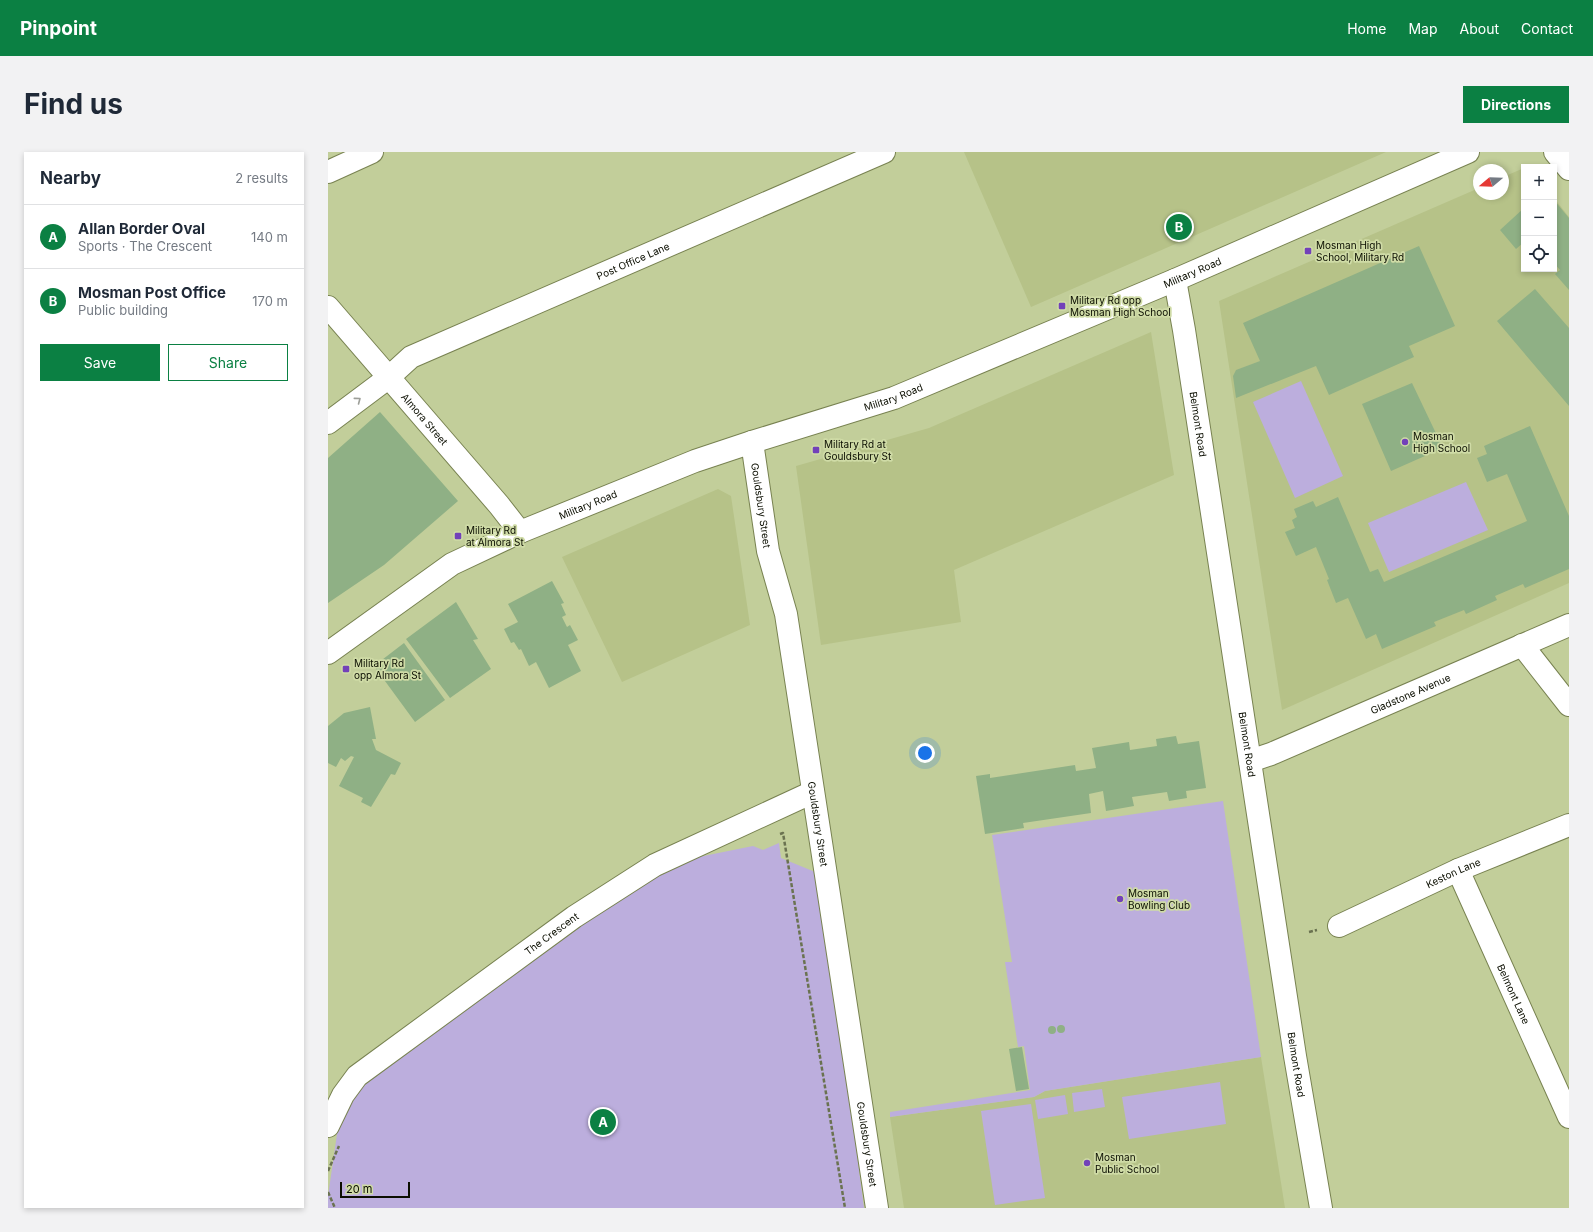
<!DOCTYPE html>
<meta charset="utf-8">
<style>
body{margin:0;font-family:Inter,sans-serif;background:#f2f2f3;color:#1f2937}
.controls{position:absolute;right:12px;top:12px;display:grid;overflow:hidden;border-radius:0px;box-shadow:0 2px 6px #0003}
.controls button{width:36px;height:36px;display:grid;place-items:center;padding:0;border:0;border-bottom:1px solid #e0e1e3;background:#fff;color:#1f2937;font:20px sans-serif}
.compass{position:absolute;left:1145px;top:12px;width:36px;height:36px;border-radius:50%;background:#fff;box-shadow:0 2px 6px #0003;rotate:251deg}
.scale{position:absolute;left:12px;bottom:10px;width:70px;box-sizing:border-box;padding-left:4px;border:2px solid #0b0e00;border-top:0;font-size:11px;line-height:14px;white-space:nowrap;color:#0b0e00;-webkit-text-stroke:3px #cfdba6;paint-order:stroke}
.you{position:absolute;left:597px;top:601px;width:14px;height:14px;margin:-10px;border:3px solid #fff;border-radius:50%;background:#1a73e8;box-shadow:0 0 0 6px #1a73e833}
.badge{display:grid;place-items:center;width:26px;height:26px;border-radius:50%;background:#0b8043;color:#fff;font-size:13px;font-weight:700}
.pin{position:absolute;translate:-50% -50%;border:2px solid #fff;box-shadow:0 1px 4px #0006}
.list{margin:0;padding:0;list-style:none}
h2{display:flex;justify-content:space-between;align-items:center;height:52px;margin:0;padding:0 16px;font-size:17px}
h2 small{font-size:13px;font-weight:400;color:#747a83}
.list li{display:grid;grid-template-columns:26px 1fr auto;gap:12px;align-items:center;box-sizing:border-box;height:64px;padding:0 16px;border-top:1px solid #e0e1e3}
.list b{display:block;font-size:15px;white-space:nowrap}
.list p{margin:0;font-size:13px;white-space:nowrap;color:#747a83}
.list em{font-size:13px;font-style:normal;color:#747a83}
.actions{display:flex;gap:8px;padding:12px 16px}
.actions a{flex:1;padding:9px 0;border:1px solid #0b8043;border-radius:0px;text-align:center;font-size:14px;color:#0b8043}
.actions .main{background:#0b8043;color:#fff}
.icon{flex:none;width:22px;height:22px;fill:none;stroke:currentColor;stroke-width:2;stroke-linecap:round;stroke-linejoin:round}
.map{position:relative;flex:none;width:1241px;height:1056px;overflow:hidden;border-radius:0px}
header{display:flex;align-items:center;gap:24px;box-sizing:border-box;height:56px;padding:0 20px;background:#0b8043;color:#fff}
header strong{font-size:19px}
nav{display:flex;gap:22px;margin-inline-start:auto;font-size:14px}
.intro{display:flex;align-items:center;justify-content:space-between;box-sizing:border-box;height:96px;padding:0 24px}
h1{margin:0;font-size:28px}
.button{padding:10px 18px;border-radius:0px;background:#0b8043;color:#fff;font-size:14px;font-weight:700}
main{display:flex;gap:24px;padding:0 24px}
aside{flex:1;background:#fff;border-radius:0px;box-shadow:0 2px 6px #0003}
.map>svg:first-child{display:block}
.built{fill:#b6c288}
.green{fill:#bcaedd}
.building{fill:#8fb085}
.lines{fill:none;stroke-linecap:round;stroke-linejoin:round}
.minor-casing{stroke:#788251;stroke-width:24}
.major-casing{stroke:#788251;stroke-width:24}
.path{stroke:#6a7250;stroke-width:2.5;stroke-dasharray:4 2;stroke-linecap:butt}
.minor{stroke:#fff;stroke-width:22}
.major{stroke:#fff;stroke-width:22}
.oneway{stroke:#9d9f99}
.poi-dot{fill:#7241b9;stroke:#cfdba6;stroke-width:1.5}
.labels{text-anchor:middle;stroke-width:3.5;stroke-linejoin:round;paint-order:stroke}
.poi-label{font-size:10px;fill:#0b0e00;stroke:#cfdba6;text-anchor:start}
.street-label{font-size:10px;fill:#0b0e00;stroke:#cfdba6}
</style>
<header>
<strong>Pinpoint</strong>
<nav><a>Home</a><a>Map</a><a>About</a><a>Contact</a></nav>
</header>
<div class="intro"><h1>Find us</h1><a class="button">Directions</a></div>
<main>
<aside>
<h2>Nearby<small>2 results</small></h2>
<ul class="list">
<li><span class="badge">A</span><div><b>Allan Border Oval</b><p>Sports · The Crescent</p></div><em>140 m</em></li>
<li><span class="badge">B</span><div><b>Mosman Post Office</b><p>Public building</p></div><em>170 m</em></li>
</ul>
<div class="actions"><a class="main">Save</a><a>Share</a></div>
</aside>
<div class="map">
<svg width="1241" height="1056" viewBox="0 0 1241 1056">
<rect width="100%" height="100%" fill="#c2ce9a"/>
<path class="built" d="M636,0H1058L703,155Z
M1196,16V117H1226V46L1241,65V431L954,558L891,149L1151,36V42H1175V25Z
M823,180L846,323L626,418L633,470L493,493L468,314L601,276Z
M390,337L403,344L422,473L294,530L234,405Z
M933,905L957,1056H576L562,965L706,945L717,939Z"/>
<path class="green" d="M973,229L1015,324L967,346L925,250Z
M1138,330L1160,378L1061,420L1040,371Z
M895,649L933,905L717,939L706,945L562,965V960L702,938L696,894L690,895L677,810H684L664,683Z
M451,691L453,706L492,722L536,1056H0V1044L17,927L326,714L425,694L435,698Z
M892,930L898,972L801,987L794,945Z
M774,937L777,955L746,960L744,941Z
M737,943L740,962L710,967L707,948Z
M703,952L717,1046L667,1053L653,959Z"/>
<path class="building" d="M1226,48L1241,66V138L1227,122L1232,118L1226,111Z
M1196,56V90L1188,97L1172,78Z
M1091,94L1127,174L1081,194L1086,205L1001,243L988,214L908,246L905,224L908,218L932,209L915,171Z
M1207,137L1241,176V254L1169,169Z
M1084,231L1115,296L1063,319L1034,252Z
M52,260L130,349L56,413L0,451V306Z
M1202,274L1241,364V417L1197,436L1195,432L1167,444L1169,448L1138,462L1136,458L1106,470L1108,474L1054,497L1048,482L1038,487L1020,446L1008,451L999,428L1001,427L988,395L968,404L957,380L967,376L964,368L969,365L966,357L985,349L988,355L1010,345L1042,420L1050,417L1056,430L1199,369L1179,322L1159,330L1149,306L1159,302L1156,294Z
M224,429L236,451L233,452L238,463L234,465L239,475L242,473L250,488L240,493L253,519L221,536L208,510L201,514L193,497L191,498L186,490L183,491L176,477L190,470L180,452Z
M128,450L150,487L145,488L163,517L122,546L78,487Z
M76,491L117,548L87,570L46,514Z
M42,555L48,587H44L48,598L73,611L67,623L63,622L43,655L33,650L35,646L11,634L26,605L23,604L17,609L13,606L8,615L0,611V574L16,561Z
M848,584L850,592L871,589L878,636L858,639L859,646L841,649L839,640L804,645L806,654L778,659L775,639L761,642L763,661L695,671L696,676L657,682L648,624L662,622V626L747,613L748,619L768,616L764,596L801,590L802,598L829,594L828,587Z
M729 877a4 4 0 1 1 8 0a4 4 0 1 1-8 0Z
M720 878a4 4 0 1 1 8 0a4 4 0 1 1-8 0Z
M694,895L701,937L688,939L681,897Z"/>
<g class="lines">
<defs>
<g id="minor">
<path d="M1227,0L1241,17"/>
<path d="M0,20L44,0"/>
<path id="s1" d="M847,128L856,178L967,904L993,1056"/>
<path id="s2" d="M0,155L171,353L192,380"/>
<path id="s3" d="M0,271L60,226L83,205L556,0"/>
<path id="s4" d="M424,290L440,399L458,462L549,1056"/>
<path d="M1194,493L1241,553"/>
<path id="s5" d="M922,609L943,602L1241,473"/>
<path id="s6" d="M1130,718L1241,965"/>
<path id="s7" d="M1011,774L1130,718L1241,673"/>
<path id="s8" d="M0,974L15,943L29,924L246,765L327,713L485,640"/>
</g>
<g id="major">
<path id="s9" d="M0,501L124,412L192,380L367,309L424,290L566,246L847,128L1140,0"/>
</g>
</defs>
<use href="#minor" class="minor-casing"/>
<use href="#major" class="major-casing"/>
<path class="path" d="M452,682L455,681L517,1056
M981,780L989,778
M0,1019L11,994
M0,1040L7,1056"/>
<use href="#minor" class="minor"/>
<use href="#major" class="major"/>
</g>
<defs><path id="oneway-chevron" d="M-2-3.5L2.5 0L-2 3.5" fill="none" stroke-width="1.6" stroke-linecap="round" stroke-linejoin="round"/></defs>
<use class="oneway" href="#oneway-chevron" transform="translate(30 248) rotate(-37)"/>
<g class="poi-dot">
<rect x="976" y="95" width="8" height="8" rx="2"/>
<rect x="730" y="150" width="8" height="8" rx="2"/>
<circle cx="1077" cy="290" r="4"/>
<rect x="484" y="294" width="8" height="8" rx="2"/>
<rect x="126" y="380" width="8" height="8" rx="2"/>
<rect x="14" y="513" width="8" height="8" rx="2"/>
<circle cx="792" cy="747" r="4"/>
<circle cx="759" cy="1011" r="4"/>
</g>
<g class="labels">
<g class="poi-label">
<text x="988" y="97">Mosman High<tspan x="988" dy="12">School, Military Rd</tspan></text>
<text x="742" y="152">Military Rd opp<tspan x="742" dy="12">Mosman High School</tspan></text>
<text x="1085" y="288">Mosman<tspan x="1085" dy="12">High School</tspan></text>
<text x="496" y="296">Military Rd at<tspan x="496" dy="12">Gouldsbury St</tspan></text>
<text x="138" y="382">Military Rd<tspan x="138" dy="12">at Almora St</tspan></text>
<text x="26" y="515">Military Rd<tspan x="26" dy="12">opp Almora St</tspan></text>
<text x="800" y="745">Mosman<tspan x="800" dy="12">Bowling Club</tspan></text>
<text x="767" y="1009">Mosman<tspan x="767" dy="12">Public School</tspan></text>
</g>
<g class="street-label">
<text dy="4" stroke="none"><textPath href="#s3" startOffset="348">Post Office Lane</textPath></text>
<text dy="4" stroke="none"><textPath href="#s9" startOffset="949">Military Road</textPath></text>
<text dy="4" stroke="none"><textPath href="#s9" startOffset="625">Military Road</textPath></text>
<text dy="4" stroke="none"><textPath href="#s2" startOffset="148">Almora Street</textPath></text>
<text dy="4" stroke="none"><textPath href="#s1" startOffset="146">Belmont Road</textPath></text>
<text dy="4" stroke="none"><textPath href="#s9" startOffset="301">Military Road</textPath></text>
<text dy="4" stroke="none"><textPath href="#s4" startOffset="64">Gouldsbury Street</textPath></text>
<text dy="4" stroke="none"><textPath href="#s5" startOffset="174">Gladstone Avenue</textPath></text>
<text dy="4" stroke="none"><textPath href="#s1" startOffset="470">Belmont Road</textPath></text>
<text dy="4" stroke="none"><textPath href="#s4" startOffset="388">Gouldsbury Street</textPath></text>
<text dy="4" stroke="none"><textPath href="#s7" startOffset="126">Keston Lane</textPath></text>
<text dy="4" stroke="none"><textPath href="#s8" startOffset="299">The Crescent</textPath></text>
<text dy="4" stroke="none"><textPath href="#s6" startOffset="136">Belmont Lane</textPath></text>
<text dy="4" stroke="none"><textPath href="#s1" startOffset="794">Belmont Road</textPath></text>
<text dy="4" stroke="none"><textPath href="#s4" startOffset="712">Gouldsbury Street</textPath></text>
</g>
</g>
</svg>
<div class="controls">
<button>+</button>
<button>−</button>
<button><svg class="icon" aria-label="locate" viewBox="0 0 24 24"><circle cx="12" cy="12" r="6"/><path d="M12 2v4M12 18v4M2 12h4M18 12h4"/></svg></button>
</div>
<svg class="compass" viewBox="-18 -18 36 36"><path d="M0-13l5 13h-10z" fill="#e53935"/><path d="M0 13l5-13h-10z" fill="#747a83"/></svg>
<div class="scale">20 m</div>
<div class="you"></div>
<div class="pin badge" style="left:275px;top:970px">A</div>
<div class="pin badge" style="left:851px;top:75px">B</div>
</div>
</main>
